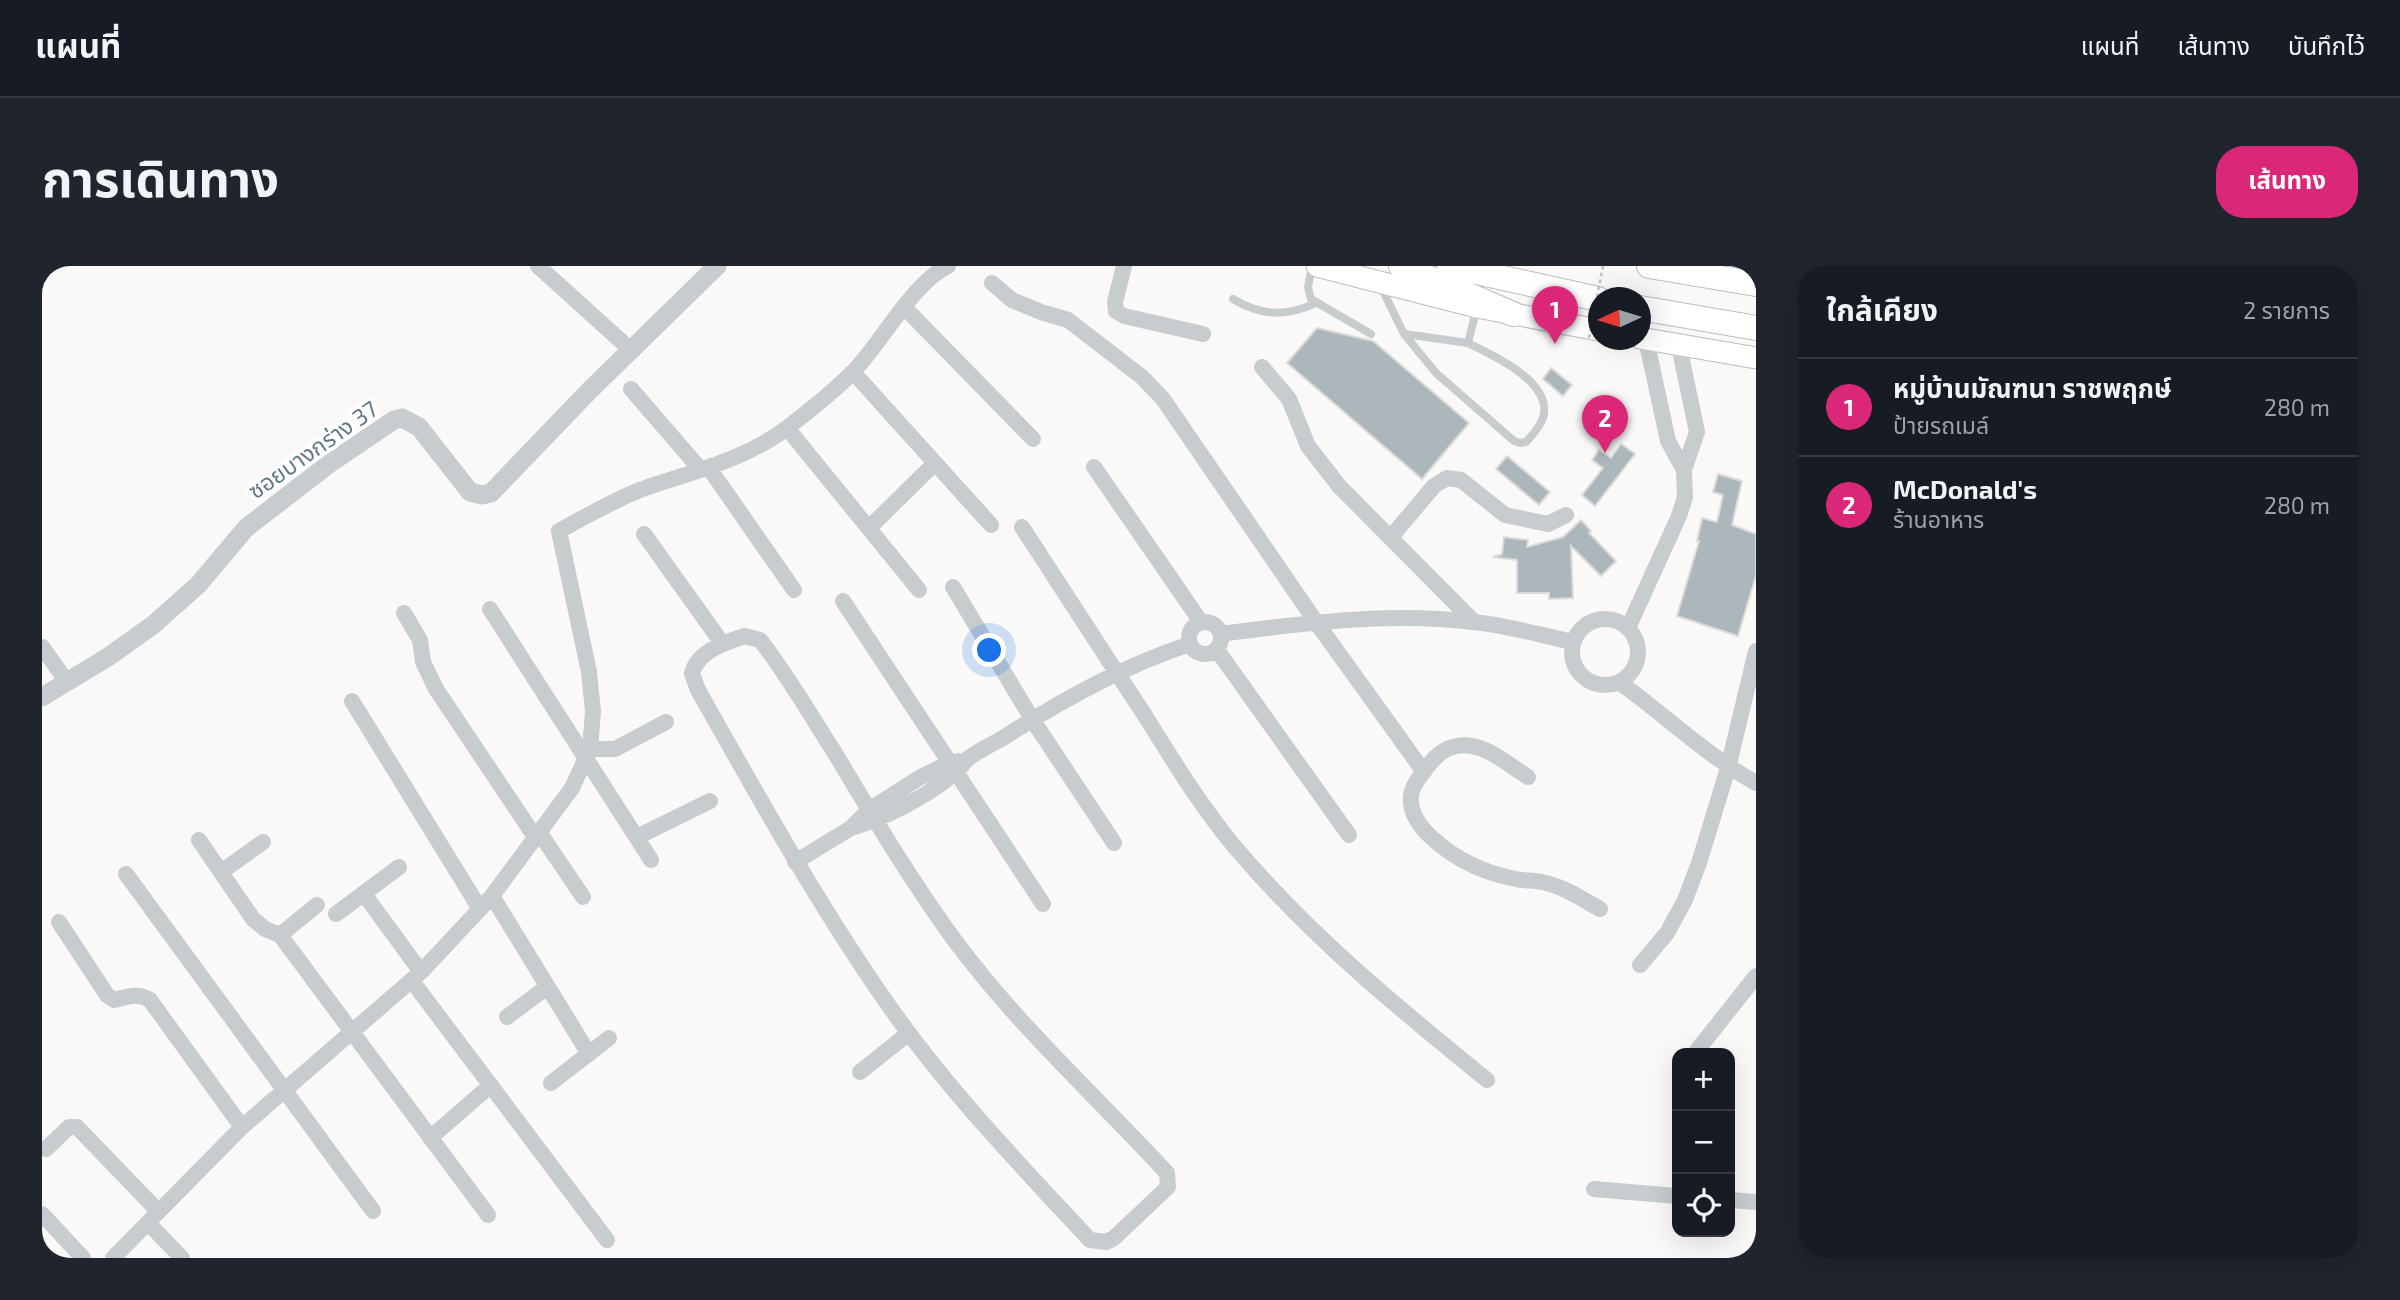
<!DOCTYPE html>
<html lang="th">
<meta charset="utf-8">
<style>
body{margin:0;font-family:"Exo 2","Noto Sans Thai",sans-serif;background:#20242c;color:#f1f3f6}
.controls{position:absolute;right:21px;bottom:21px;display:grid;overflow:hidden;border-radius:14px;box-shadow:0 7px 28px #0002}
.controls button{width:63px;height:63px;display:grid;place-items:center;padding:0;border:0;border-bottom:2px solid #363941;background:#171b24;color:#f1f3f6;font:35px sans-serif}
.compass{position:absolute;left:1546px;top:21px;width:63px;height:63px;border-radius:50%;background:#171b24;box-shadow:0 7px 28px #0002;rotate:266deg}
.you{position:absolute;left:948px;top:385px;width:24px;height:24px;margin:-18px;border:5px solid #fff;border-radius:50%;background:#1a73e8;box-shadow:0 0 0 10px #1a73e833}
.badge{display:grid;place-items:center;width:46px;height:46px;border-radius:50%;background:#db2777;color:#fff;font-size:23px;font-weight:700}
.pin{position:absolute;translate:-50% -58px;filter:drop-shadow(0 2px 4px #0008)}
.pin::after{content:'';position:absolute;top:37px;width:24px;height:21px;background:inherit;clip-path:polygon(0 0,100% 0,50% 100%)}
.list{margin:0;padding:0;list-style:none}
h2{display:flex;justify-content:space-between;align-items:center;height:91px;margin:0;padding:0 28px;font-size:30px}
h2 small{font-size:23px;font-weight:400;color:#9ea1a6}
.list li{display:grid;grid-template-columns:46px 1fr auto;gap:21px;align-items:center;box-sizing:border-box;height:98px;padding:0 28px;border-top:2px solid #363941}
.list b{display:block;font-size:26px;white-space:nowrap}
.list p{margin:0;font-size:23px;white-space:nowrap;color:#9ea1a6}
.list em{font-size:23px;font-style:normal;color:#9ea1a6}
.icon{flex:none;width:38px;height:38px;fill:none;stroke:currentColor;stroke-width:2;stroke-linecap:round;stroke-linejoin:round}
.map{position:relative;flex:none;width:1714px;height:992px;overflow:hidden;border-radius:28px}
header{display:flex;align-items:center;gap:42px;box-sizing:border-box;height:98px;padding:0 35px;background:#171b24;border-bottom:2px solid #363941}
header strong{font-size:33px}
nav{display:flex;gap:38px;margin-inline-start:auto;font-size:24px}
.intro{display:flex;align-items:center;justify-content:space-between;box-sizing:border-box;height:168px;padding:0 42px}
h1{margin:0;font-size:49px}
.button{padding:18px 32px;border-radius:28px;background:#db2777;color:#fff;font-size:24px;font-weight:700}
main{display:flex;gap:42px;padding:0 42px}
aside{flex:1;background:#171b24;border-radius:28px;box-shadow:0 7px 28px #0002}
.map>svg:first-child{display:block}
.building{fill:#abb7bb;stroke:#dcdbd9;stroke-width:2}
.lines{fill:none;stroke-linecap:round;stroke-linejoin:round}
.secondary-casing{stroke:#b7bec2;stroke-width:23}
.primary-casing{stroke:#b8bec1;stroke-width:26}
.service{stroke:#c7cccf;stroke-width:8}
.minor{stroke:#c7cccf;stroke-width:16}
.tertiary{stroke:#c7cccf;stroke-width:19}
.secondary{stroke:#fff;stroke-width:21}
.primary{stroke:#fff;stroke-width:24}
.path-bridge{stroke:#bec2c4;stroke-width:2.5;stroke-dasharray:3.5 3.5;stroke-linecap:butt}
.labels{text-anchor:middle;stroke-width:7;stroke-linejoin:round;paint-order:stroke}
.street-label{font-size:23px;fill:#637a84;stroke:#fff}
</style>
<header>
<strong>แผนที่</strong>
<nav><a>แผนที่</a><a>เส้นทาง</a><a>บันทึกไว้</a></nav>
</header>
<div class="intro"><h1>การเดินทาง</h1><a class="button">เส้นทาง</a></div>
<main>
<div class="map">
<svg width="1714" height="992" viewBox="0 0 1714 992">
<rect width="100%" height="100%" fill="#faf9f7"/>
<path class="building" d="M1275,62L1331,75L1427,157L1380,213L1245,97Z
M1509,102L1530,119L1521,130L1501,113Z
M1579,178L1593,188L1553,240L1540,229L1561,202L1550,194L1557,184L1569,192Z
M1465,190L1508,226L1497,239L1454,203Z
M1676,208L1700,215L1690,259L1714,268V309L1696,370L1635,350L1657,275H1655L1660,252L1675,256L1681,229L1671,226Z
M1539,254L1549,265L1547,267L1574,295L1559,310L1529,280L1531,332L1507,333V327H1475V294L1451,291L1460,288L1462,271L1486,274L1485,281L1521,271Z"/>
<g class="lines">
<defs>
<path id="secondary" d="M1275,0L1435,41L1556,64
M1598,72L1714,92"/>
<path id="primary" d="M1359,0L1471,48
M1407,0L1556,33
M1607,0L1714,18
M1598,42L1714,62"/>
</defs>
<use href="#secondary" class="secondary-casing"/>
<use href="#primary" class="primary-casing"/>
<path class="service" d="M1270,0L1266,21L1269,33L1329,68
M1339,21L1362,68L1394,107L1472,175L1478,177L1484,176C1491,168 1500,159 1502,148C1507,114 1450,89 1426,77L1435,41
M1191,33C1219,50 1244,51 1274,37
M1363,68L1426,77"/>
<path class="minor" d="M496,0L590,85
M1082,0L1073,36L1074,45L1082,50L1161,68
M950,17L970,34L999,46L1026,54L1100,111L1121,133L1274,356L1382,506
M862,41L991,173
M1604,73L1626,175L1642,204
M1220,101L1247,133L1266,180L1297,220L1432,356
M811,106L949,259
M589,123L659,204
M745,162L877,324
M1052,201L1159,356
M667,202L752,324
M980,261C1021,324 1061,386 1102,448C1130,493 1158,539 1192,580C1267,669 1355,741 1445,814
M827,262L893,197
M602,268L680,377
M1349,271L1392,220L1405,212L1419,214L1463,249L1506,258L1524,249
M911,321L990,453L1072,577
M801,335L1001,638
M448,343L609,594
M362,347L378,374L381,396L394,423L493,571
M1530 386a33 33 0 1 1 66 0a33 33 0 1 1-66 0Z
M1147 372a16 16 0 1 1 32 0a16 16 0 1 1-32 0Z
M1586,362L1637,250L1643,231L1642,204L1655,166L1637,80
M1179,368C1262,357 1347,346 1431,356C1464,359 1498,369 1531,376
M703,370L718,374C745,408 767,447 791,484C829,547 867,612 911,672C974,758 1053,829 1125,907L1126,921L1072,972L1064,976L1048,974C978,899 904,822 845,737C775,637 716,530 656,424L650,408C654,386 684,376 703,370Z
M0,381L25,416
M1175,384L1307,569
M1577,416C1623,449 1664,489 1714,517
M310,435L438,643
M548,483H573L624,456
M1486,511C1470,501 1449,483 1430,480C1421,478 1408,480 1400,486C1391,492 1370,518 1369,529C1367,545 1377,560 1388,570C1412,593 1442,607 1474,613C1482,615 1491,614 1500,616C1521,620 1540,633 1558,643
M809,562C843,552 886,530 913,507C919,502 922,495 928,491C938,484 950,478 961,472C1020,434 1081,400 1148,378
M497,566L541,631
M595,571L668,535
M157,574L211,653L223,663L238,669L446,949
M753,596L809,562L827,544L877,512L907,497L916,495
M179,606L221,576
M84,608L331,945
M322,628L379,706
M450,630L547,788
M294,648L357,601
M17,656L65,729L72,734C85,731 96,726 108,734L200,861
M238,669L275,639
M1598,699L1625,667L1643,634L1657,597L1686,502L1714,385
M370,715L565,974
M465,751L505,721
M1653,787L1714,710
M818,806L867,767
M509,817L567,772
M388,872L449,819
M4,883L27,861H35L116,945
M1552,923L1635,930
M1688,934L1714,936
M0,948L41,992
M106,957L140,992
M71,992L200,861L379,706L450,630L530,522L548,483L551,445L547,406L517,265C543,251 570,235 598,224C648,206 701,195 745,162C767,145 791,126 810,107C839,78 870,17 906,0"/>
<path class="tertiary" d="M0,431L66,391L111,359L156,319L204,262L287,198L352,154L360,152L377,161L428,226L440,229L449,227L548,124L675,0"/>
<use href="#secondary" class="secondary"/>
<use href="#primary" class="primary"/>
<path class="path-bridge" d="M1547,72L1561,0"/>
</g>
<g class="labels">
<g class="street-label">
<text transform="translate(271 184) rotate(-35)" y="8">ซอยบางกร่าง 37</text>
</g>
</g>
</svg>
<div class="controls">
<button>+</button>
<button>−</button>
<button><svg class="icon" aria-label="locate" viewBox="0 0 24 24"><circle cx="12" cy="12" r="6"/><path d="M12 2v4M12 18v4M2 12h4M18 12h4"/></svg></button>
</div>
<svg class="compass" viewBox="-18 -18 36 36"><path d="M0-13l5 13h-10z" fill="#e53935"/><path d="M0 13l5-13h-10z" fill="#9ea1a6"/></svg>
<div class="you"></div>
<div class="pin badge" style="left:1513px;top:78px">1</div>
<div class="pin badge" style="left:1563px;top:187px">2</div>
</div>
<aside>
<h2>ใกล้เคียง<small>2 รายการ</small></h2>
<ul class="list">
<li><span class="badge">1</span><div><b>หมู่บ้านมัณฑนา ราชพฤกษ์</b><p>ป้ายรถเมล์</p></div><em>280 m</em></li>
<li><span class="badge">2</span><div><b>McDonald's</b><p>ร้านอาหาร</p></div><em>280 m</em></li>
</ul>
</aside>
</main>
